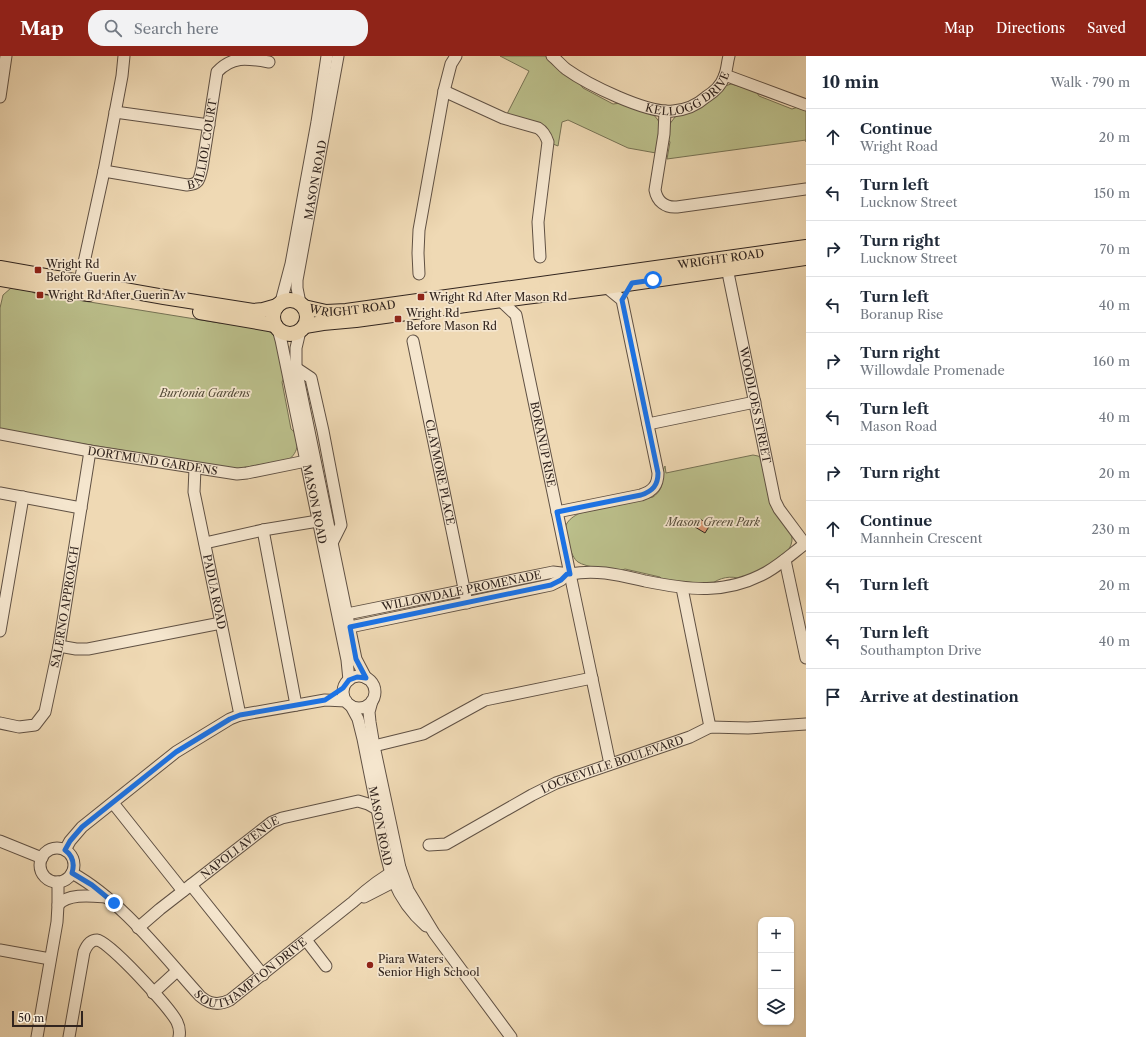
<!DOCTYPE html>
<meta charset="utf-8">
<style>
body{margin:0;font-family:"Libre Caslon Text",serif;background:#f2f2f3;color:#1f2937}
.controls{position:absolute;right:12px;bottom:12px;display:grid;overflow:hidden;border-radius:8px;box-shadow:0 1px 3px #0004}
.controls button{width:36px;height:36px;display:grid;place-items:center;padding:0;border:0;border-bottom:1px solid #e0e1e3;background:#fff;color:#1f2937;font:20px sans-serif}
.scale{position:absolute;left:12px;bottom:10px;width:71px;box-sizing:border-box;padding-left:4px;border:2px solid #31241e;border-top:0;font-size:11px;line-height:14px;white-space:nowrap;color:#31241e;-webkit-text-stroke:3px #f5e6ce;paint-order:stroke}
.stop{position:absolute;width:12px;height:12px;margin:-9px;border:3px solid #1a73e8;border-radius:50%;background:#fff}
.stop.end{background:#1a73e8;border-color:#fff;box-shadow:0 1px 4px #0008}
.list{margin:0;padding:0;list-style:none}
h2{display:flex;justify-content:space-between;align-items:center;height:52px;margin:0;padding:0 16px;font-size:17px}
h2 small{font-size:13px;font-weight:400;color:#747a83}
.list li{display:grid;grid-template-columns:26px 1fr auto;gap:12px;align-items:center;box-sizing:border-box;height:56px;padding:0 16px;border-top:1px solid #e0e1e3}
.list b{display:block;font-size:15px;white-space:nowrap}
.list p{margin:0;font-size:13px;white-space:nowrap;color:#747a83}
.list em{font-size:13px;font-style:normal;color:#747a83}
.icon{flex:none;width:22px;height:22px;fill:none;stroke:currentColor;stroke-width:2;stroke-linecap:round;stroke-linejoin:round}
.map{position:relative;flex:none;width:806px;height:981px;overflow:hidden}
header{display:flex;align-items:center;gap:24px;box-sizing:border-box;height:56px;padding:0 20px;background:#8f2418;color:#fff}
header strong{font-size:19px}
nav{display:flex;gap:22px;margin-inline-start:auto;font-size:14px}
.search{width:280px;height:36px;background:#f2f2f3;display:flex;align-items:center;gap:10px;box-sizing:border-box;padding:0 14px;border-radius:16px;color:#747a83;font-size:15px}
main{display:flex}
aside{flex:1;background:#fff}
.map>svg:first-child{display:block}
.green{fill:#bbbf8b;stroke:#767254}
.building{fill:#dc9772;stroke:#31241e}
.lines{fill:none;stroke-linecap:round;stroke-linejoin:round}
.minor-casing{stroke:#605144;stroke-width:13}
.major-casing{stroke:#31241e;stroke-width:16}
.minor{stroke:#f5e6ce;stroke-width:11}
.major{stroke:#efd9b4;stroke-width:14}
.route{stroke:#1a73e8;stroke-width:5}
.poi-dot{fill:#8f2418;stroke:#f5e6ce;stroke-width:1.5}
.labels{text-anchor:middle;stroke-width:3.5;stroke-linejoin:round;paint-order:stroke}
.street-label{font-size:11px;fill:#31241e;stroke:#f5e6ce}
.poi-label{font-size:11px;fill:#31241e;stroke:#f5e6ce;text-anchor:start}
.park-label{font-size:11px;font-style:italic;fill:#544b39;stroke:#f5e6ce}
</style>
<header>
<strong>Map</strong>
<div class="search"><svg class="icon" aria-label="search" viewBox="0 0 24 24"><circle cx="10" cy="10" r="6"/><path d="M15 15l6 6"/></svg>Search here</div>
<nav><a>Map</a><a>Directions</a><a>Saved</a></nav>
</header>
<main>
<div class="map">
<svg width="806" height="981" viewBox="0 0 806 981">
<rect width="100%" height="100%" fill="#efd9b4"/>
<filter id="stains"><feTurbulence type="fractalNoise" baseFrequency=".005" numOctaves="4"/><feColorMatrix values="0 0 0 0 .2 0 0 0 0 .09 0 0 0 0 .02 0 0 0 .5 -.17"/></filter>
<radialGradient id="worn" r=".72"><stop offset=".6" stop-color="#630" stop-opacity="0"/><stop offset="1" stop-color="#630" stop-opacity=".3"/></radialGradient>
<path class="green" d="M500,0H546L559,12L579,27L583,32L613,48L621,47L653,58L658,64L660,70L656,97L628,92L568,64L562,66L558,90L553,88L507,58L529,15Z
M731,28L756,35L759,40L792,53L798,51L806,54V86V84L667,103L670,86L667,82L669,69L675,61L725,30Z
M11,232L31,235L34,237L220,267L225,264L268,275L272,277L275,280L284,322L282,326L291,373C301,381 299,397 288,404L235,413L0,374V252L3,239Z
M753,399L758,400L762,402L792,481C794,503 756,516 740,523C732,519 718,522 712,528L663,524L660,521L625,513L620,515C610,514 585,511 578,506C571,502 564,476 566,469C569,463 574,460 580,457L653,441C668,430 659,420 665,410L666,417Z"/>
<path class="building" d="M700,463L710,469L705,477L695,471Z"/>
<g class="lines">
<defs>
<g id="minor">
<path id="s1" d="M552,0C557,4 561,9 566,13C587,28 647,58 673,55C685,54 697,49 706,41C714,36 721,30 724,21C727,15 727,7 729,0"/>
<path d="M725,19L806,49"/>
<path d="M444,35L503,62L538,72C543,75 546,80 548,86L538,166L540,201"/>
<path d="M0,41L6,0"/>
<path d="M665,55L664,78L655,134C657,145 665,152 677,151L806,133"/>
<path d="M115,56L209,69"/>
<path id="s2" d="M104,115L187,129C200,128 199,123 202,112L217,16C232,0 246,2 269,6"/>
<path id="s3" d="M726,207L775,445L779,453L805,488"/>
<path d="M419,218L418,197L419,174L444,35L451,8L456,0"/>
<path d="M78,234L104,115L122,20L124,0"/>
<path id="s4" d="M500,244L516,259L570,518C597,513 619,519 645,525C689,534 726,539 767,516C781,508 793,497 806,487"/>
<path d="M281,246L291,208L317,66L327,0"/>
<path id="s5" d="M300,247L297,232V224L338,0"/>
<path id="s6" d="M278,273L281,284L347,604L349,624"/>
<path d="M300,275L296,292V312L356,603L366,622"/>
<path id="s7" d="M413,285L467,547"/>
<path d="M296,312L311,322L323,375L341,469L332,487"/>
<path d="M648,368L755,346"/>
<path id="s8" d="M0,378L90,395L237,418L247,417L306,405"/>
<path id="s9" d="M195,412L194,436L240,659"/>
<path d="M0,437L81,452"/>
<path d="M557,456L641,439C653,435 658,429 658,417L622,244L606,231"/>
<path d="M263,474L296,649"/>
<path d="M205,487L263,474L318,465"/>
<path d="M785,504L806,602"/>
<path d="M682,532L710,671"/>
<path id="s10" d="M347,558L553,516L570,518L610,708"/>
<path d="M350,571L551,529L561,524L567,518"/>
<path d="M0,575L23,441"/>
<path d="M59,590L76,593H88L221,567"/>
<circle cx="359" cy="636" r="16"/>
<path d="M372,645L369,656L370,666L374,690L400,812L408,834L434,877L511,981"/>
<path id="s11" d="M351,650L358,663L363,683C368,708 373,733 378,758C387,804 389,837 426,870"/>
<path id="s12" d="M0,667L19,671L35,669L45,656L59,590L90,395"/>
<path d="M374,690L423,678L485,644L592,622"/>
<path d="M113,747L183,835"/>
<path d="M0,785L42,802"/>
<path id="s13" d="M429,789L446,788L532,739L556,727L690,681L710,671L748,672L806,668"/>
<circle cx="57" cy="809" r="17"/>
<path d="M65,794L70,785L82,771L176,696L230,663L240,659L325,644L346,645"/>
<path id="s14" d="M72,817C121,844 162,898 200,940C209,948 218,950 230,944L353,846C367,833 382,821 400,812"/>
<path d="M191,829L263,919"/>
<path d="M364,841L399,823"/>
<path d="M58,849C68,837 92,840 106,841"/>
<path id="s15" d="M138,872L160,853L272,766L282,762L358,745L368,748L377,753"/>
<path d="M306,884L326,910"/>
<path d="M0,894L50,903"/>
<path d="M153,937L177,915"/>
<path d="M37,981L57,866L58,849V826"/>
<path d="M69,981L84,896C86,891 90,884 97,884C109,885 171,953 177,966C179,970 180,976 179,981"/>
</g>
<g id="major">
<path d="M0,212L164,241L253,255L263,254L277,250"/>
<path d="M0,223L89,238"/>
<circle cx="290" cy="261" r="17"/>
<path id="s16" d="M304,251L326,256L346,255L806,191"/>
<path d="M200,256L275,269"/>
<path d="M305,270L323,267L356,264L525,241L606,231L806,202"/>
</g>
</defs>
<use href="#minor" class="minor-casing"/>
<use href="#major" class="major-casing"/>
<use href="#minor" class="minor"/>
<use href="#major" class="major"/>
</g>
<g class="lines">
<path class="route" d="M114,847L92,829L72,817C75,807 73,800 65,794L70,785L82,771L176,696L230,663L240,659L325,644L343,632L349,624L357,621L366,622L356,603L350,571L551,529L561,524L567,518H570L557,456L641,439C653,435 658,429 658,417L622,244L632,227L653,224"/>
</g>
<g class="poi-dot">
<rect x="34" y="210" width="8" height="8" rx="2"/>
<rect x="36" y="235" width="8" height="8" rx="2"/>
<rect x="417" y="237" width="8" height="8" rx="2"/>
<rect x="394" y="259" width="8" height="8" rx="2"/>
<circle cx="370" cy="909" r="4"/>
</g>
<g class="labels">
<g class="street-label">
<text dy="4" stroke="none"><textPath href="#s1" startOffset="156">KELLOGG DRIVE</textPath></text>
<text dy="4" stroke="none"><textPath href="#s2" startOffset="132">BALLIOL COURT</textPath></text>
<text dy="4" stroke="none"><textPath href="#s5" startOffset="125">MASON ROAD</textPath></text>
<text dy="4" stroke="none"><textPath href="#s16" startOffset="421">WRIGHT ROAD</textPath></text>
<text dy="4" stroke="none"><textPath href="#s16" startOffset="49">WRIGHT ROAD</textPath></text>
<text dy="4" stroke="none"><textPath href="#s3" startOffset="145">WOODLOES STREET</textPath></text>
<text dy="4" stroke="none"><textPath href="#s4" startOffset="154">BORANUP RISE</textPath></text>
<text dy="4" stroke="none"><textPath href="#s8" startOffset="155">DORTMUND GARDENS</textPath></text>
<text dy="4" stroke="none"><textPath href="#s7" startOffset="134">CLAYMORE PLACE</textPath></text>
<text dy="4" stroke="none"><textPath href="#s6" startOffset="179">MASON ROAD</textPath></text>
<text dy="4" stroke="none"><textPath href="#s10" startOffset="117">WILLOWDALE PROMENADE</textPath></text>
<text dy="4" stroke="none"><textPath href="#s9" startOffset="126">PADUA ROAD</textPath></text>
<text dy="4" stroke="none"><textPath href="#s12" startOffset="159">SALERNO APPROACH</textPath></text>
<text dy="4" stroke="none"><textPath href="#s13" startOffset="202">LOCKEVILLE BOULEVARD</textPath></text>
<text dy="4" stroke="none"><textPath href="#s11" startOffset="124">MASON ROAD</textPath></text>
<text dy="4" stroke="none"><textPath href="#s15" startOffset="130">NAPOLI AVENUE</textPath></text>
<text dy="4" stroke="none"><textPath href="#s14" startOffset="240">SOUTHAMPTON DRIVE</textPath></text>
</g>
<g class="poi-label">
<text x="46" y="212">Wright Rd<tspan x="46" dy="13">Before Guerin Av</tspan></text>
<text x="48" y="243">Wright Rd After Guerin Av</text>
<text x="429" y="245">Wright Rd After Mason Rd</text>
<text x="406" y="261">Wright Rd<tspan x="406" dy="13">Before Mason Rd</tspan></text>
<text x="378" y="907">Piara Waters<tspan x="378" dy="13">Senior High School</tspan></text>
</g>
<g class="park-label">
<text x="205" y="341">Burtonia Gardens</text>
<text x="713" y="470">Mason Green Park</text>
</g>
</g>
<rect width="100%" height="100%" filter="url(#stains)"/>
<rect width="100%" height="100%" fill="url(#worn)"/>
</svg>
<div class="controls">
<button>+</button>
<button>−</button>
<button><svg class="icon" aria-label="layers" viewBox="0 0 24 24"><path d="M12 4l9 5-9 5-9-5zM3 14l9 5 9-5"/></svg></button>
</div>
<div class="scale">50 m</div>
<div class="stop" style="left:653px;top:224px"></div>
<div class="stop end" style="left:114px;top:847px"></div>
</div>
<aside>
<h2>10 min<small>Walk · 790 m</small></h2>
<ul class="list">
<li><svg class="icon" aria-label="ahead" viewBox="0 0 24 24"><path d="M12 20V5M6 11l6-6 6 6"/></svg><div><b>Continue</b><p>Wright Road</p></div><em>20 m</em></li>
<li><svg class="icon" aria-label="left" viewBox="0 0 24 24"><path d="M17 20v-9H6M10 6l-5 5 5 5"/></svg><div><b>Turn left</b><p>Lucknow Street</p></div><em>150 m</em></li>
<li><svg class="icon" aria-label="right" viewBox="0 0 24 24"><path d="M7 20v-9h11M14 6l5 5-5 5"/></svg><div><b>Turn right</b><p>Lucknow Street</p></div><em>70 m</em></li>
<li><svg class="icon" aria-label="left" viewBox="0 0 24 24"><path d="M17 20v-9H6M10 6l-5 5 5 5"/></svg><div><b>Turn left</b><p>Boranup Rise</p></div><em>40 m</em></li>
<li><svg class="icon" aria-label="right" viewBox="0 0 24 24"><path d="M7 20v-9h11M14 6l5 5-5 5"/></svg><div><b>Turn right</b><p>Willowdale Promenade</p></div><em>160 m</em></li>
<li><svg class="icon" aria-label="left" viewBox="0 0 24 24"><path d="M17 20v-9H6M10 6l-5 5 5 5"/></svg><div><b>Turn left</b><p>Mason Road</p></div><em>40 m</em></li>
<li><svg class="icon" aria-label="right" viewBox="0 0 24 24"><path d="M7 20v-9h11M14 6l5 5-5 5"/></svg><div><b>Turn right</b></div><em>20 m</em></li>
<li><svg class="icon" aria-label="ahead" viewBox="0 0 24 24"><path d="M12 20V5M6 11l6-6 6 6"/></svg><div><b>Continue</b><p>Mannhein Crescent</p></div><em>230 m</em></li>
<li><svg class="icon" aria-label="left" viewBox="0 0 24 24"><path d="M17 20v-9H6M10 6l-5 5 5 5"/></svg><div><b>Turn left</b></div><em>20 m</em></li>
<li><svg class="icon" aria-label="left" viewBox="0 0 24 24"><path d="M17 20v-9H6M10 6l-5 5 5 5"/></svg><div><b>Turn left</b><p>Southampton Drive</p></div><em>40 m</em></li>
<li><svg class="icon" aria-label="arrive" viewBox="0 0 24 24"><path d="M6 21V4h12l-3 4 3 4H6"/></svg><div><b>Arrive at destination</b></div></li>
</ul>
</aside>
</main>
